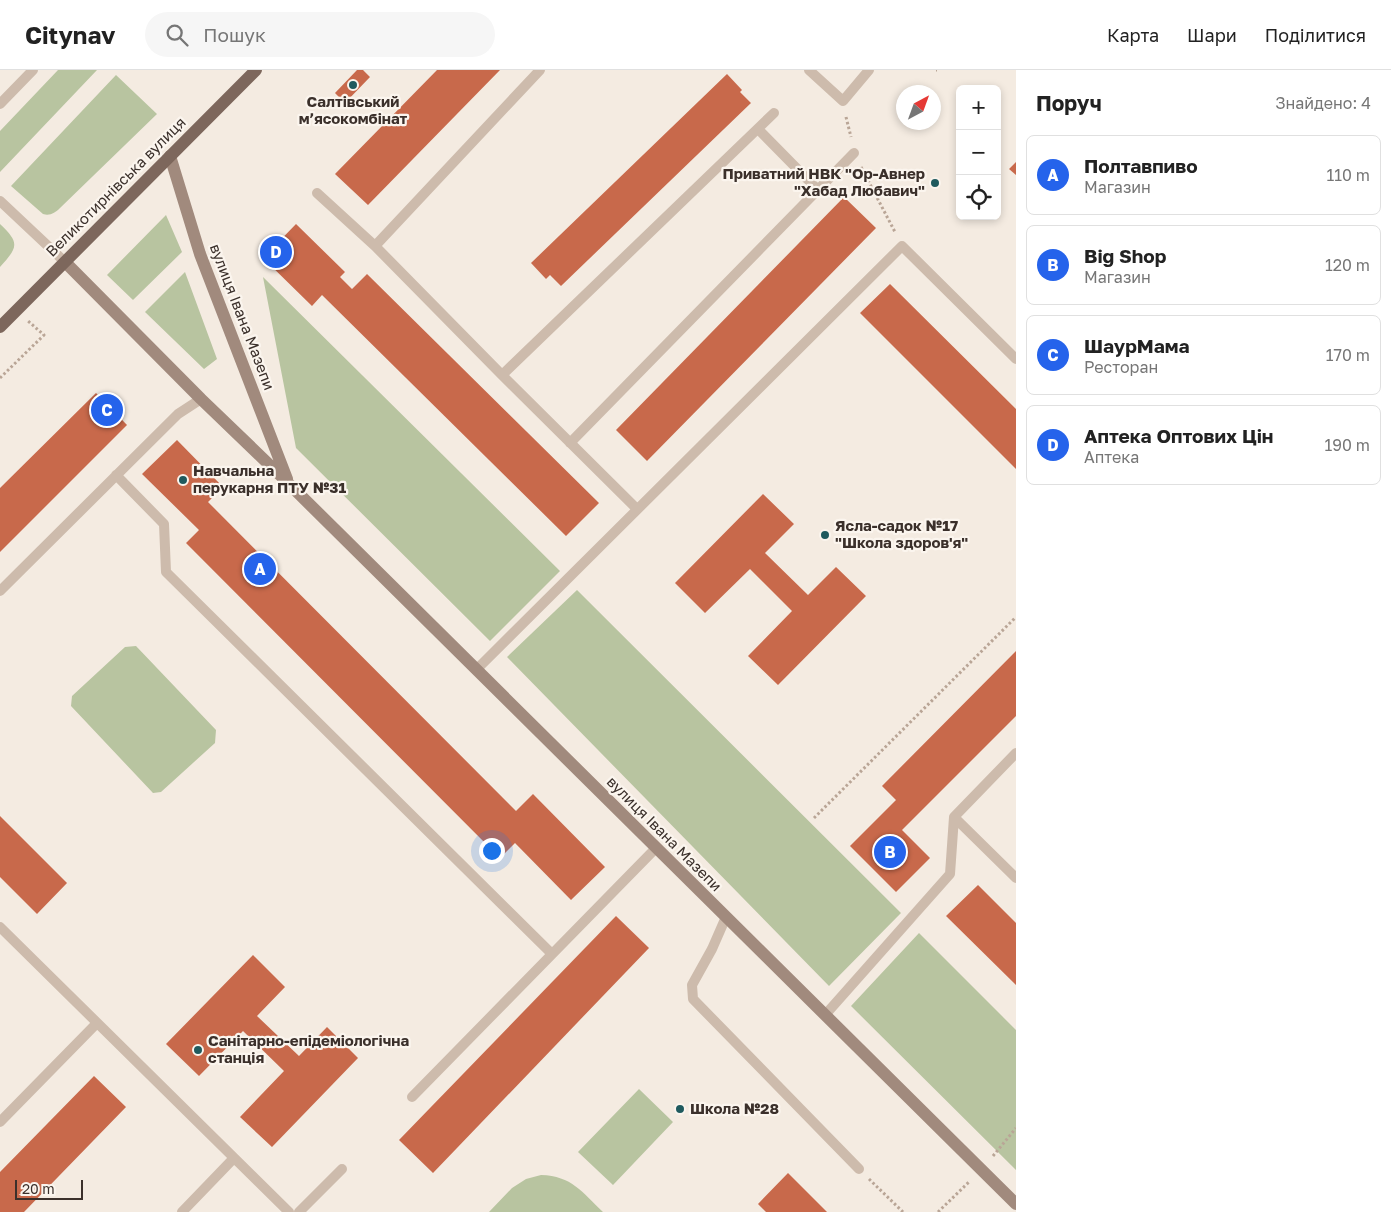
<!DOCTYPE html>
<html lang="uk">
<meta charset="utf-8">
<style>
body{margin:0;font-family:"Golos Text",sans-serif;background:#f6f6f6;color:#222}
.controls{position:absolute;right:15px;top:15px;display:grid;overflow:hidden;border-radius:8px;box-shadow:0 2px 8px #0003}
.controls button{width:45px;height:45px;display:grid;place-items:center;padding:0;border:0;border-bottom:1px solid #e0e0e0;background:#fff;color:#222;font:25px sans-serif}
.compass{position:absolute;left:896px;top:15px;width:45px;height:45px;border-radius:50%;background:#fff;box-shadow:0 2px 8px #0003;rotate:41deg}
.scale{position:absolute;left:15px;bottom:12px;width:68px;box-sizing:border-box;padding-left:5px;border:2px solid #3b302b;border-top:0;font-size:14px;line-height:18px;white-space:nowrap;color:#3b302b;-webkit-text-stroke:4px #fbf5ee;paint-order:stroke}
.you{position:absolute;left:491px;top:780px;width:18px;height:18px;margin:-12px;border:4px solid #fff;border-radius:50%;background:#1a73e8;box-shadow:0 0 0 8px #1a73e833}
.badge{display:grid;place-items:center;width:32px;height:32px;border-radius:50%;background:#2563eb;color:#fff;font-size:16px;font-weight:700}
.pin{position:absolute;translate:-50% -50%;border:2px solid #fff;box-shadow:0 1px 5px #0006}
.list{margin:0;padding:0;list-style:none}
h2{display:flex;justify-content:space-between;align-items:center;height:65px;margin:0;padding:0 20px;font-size:21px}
h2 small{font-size:16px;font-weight:400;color:#767676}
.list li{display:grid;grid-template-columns:32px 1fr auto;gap:15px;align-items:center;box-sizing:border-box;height:80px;margin:0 10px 10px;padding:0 10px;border:1px solid #e0e0e0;border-radius:8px}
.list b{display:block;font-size:19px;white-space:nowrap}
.list p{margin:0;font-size:16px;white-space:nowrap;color:#767676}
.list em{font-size:16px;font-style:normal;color:#767676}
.icon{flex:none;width:28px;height:28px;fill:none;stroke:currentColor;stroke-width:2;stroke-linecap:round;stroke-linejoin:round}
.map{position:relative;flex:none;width:1016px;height:1142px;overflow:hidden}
header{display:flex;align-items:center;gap:30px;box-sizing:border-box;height:70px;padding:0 25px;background:#fff;border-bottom:1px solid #e0e0e0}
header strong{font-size:24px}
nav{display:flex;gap:28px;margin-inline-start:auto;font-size:18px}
.search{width:350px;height:45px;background:#f6f6f6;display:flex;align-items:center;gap:12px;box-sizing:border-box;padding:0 18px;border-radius:28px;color:#767676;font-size:19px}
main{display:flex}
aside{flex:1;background:#fff}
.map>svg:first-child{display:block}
.green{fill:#b8c4a0}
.building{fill:#c8694b}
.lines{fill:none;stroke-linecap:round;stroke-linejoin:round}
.path{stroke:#b9a596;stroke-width:3;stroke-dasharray:2.5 2.5;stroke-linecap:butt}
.service{stroke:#cdbbac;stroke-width:10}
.secondary{stroke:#a18a7d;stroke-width:12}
.primary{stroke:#7d675c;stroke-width:12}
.poi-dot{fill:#1f5a5e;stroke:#fbf5ee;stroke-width:2}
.labels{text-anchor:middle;stroke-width:4.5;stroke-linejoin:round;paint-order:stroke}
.poi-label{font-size:15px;font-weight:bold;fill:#3b302b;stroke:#fbf5ee;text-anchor:start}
.street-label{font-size:15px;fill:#3b302b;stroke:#fbf5ee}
</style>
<header>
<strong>Citynav</strong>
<div class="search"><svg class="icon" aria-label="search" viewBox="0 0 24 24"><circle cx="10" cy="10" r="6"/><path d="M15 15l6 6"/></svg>Пошук</div>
<nav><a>Карта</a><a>Шари</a><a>Поділитися</a></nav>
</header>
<main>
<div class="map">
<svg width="1016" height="1142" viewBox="0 0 1016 1142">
<rect width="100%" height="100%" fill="#f4ebe1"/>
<path class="green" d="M58,0H97L0,102V61Z
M116,5L157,44L60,138C55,143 50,146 43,144L11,116Z
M166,145L182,182L133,230L107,205Z
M0,154C20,173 18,177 0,197Z
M185,202L217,289L204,299L145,242Z
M263,207L560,501L490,571L296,378Z
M577,520L901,843L829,916L507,587Z
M136,576L216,660L215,673L161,722L153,723L71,636L72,626L125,577Z
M919,863L1016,960V1100L851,936Z
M639,1019L673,1052L613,1115L578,1082Z
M541,1105C572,1106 582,1122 603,1142H489L512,1118L526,1109Z"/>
<path class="building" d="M357,0H363L370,7L345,33L335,23Z
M437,0H500L368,135L335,104Z
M727,4L742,20L740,22L751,33L561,216L550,205L546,209L531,193Z
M1016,92V105L1009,99Z
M844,127L876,158L647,391L616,360Z
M296,154L345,202L340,207L352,219L367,204L599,433L566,466L322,225L312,236L263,188Z
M890,214L1016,339V399L860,243Z
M96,323L127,355L0,482V418Z
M177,370L223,417L208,432L516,741L533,724L605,797L571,830L515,773L500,788L186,473L199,460L142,404Z
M763,424L794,454L765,483L808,525L836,497L866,526L778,615L748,586L792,541L750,499L705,543L675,513Z
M1016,581V646L902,760L930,788L896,822L850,776L896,730L882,716Z
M0,746L67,813L37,844L0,807Z
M978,815L1016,853V915L946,846Z
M616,846L649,878L433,1103L399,1070Z
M253,885L285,917L257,946L299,986L327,957L358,988L272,1077L240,1047L284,1001L243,961L199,1006L166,974Z
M94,1006L126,1037L24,1142H0V1102Z
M788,1103L827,1142H766L758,1134Z"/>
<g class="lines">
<path class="path" d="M936,0H937
M846,47L851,67
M861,97L895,162
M0,308L44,265L28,251
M814,748L1016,547
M993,1086L1016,1058
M869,1109L903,1142
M938,1142L970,1111"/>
<path class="service" d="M809,0L843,31L869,0
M0,34L33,0
M758,59L818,120
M317,123L375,176L502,305L637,439
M0,131L65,192
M375,176L540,0
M502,305L774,43
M570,373L854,83
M116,405L164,454L166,502L552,884
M0,521L178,344L201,329
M476,600L902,176L1016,289
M954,747L1016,808
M726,847L712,879L692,915L693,929L859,1099
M0,857L289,1142
M825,945L950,804L954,747L1016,683
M412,1027L656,778
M0,1052L97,953
M182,1142L234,1088
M299,1142L342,1099"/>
<path class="secondary" d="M170,86L200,184L287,409
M65,192L201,329L281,406L1016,1134"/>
<path class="primary" d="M0,257L256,0"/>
</g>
<g class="poi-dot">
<circle cx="353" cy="15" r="5"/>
<circle cx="935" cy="113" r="5"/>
<circle cx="183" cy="410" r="5"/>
<circle cx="825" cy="465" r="5"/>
<circle cx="198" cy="980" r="5"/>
<circle cx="680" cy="1039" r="5"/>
</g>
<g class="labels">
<g class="poi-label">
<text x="353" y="37" text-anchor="middle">Салтівський<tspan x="353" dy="17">мʼясокомбінат</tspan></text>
<text x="925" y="109" text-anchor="end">Приватний НВК "Ор-Авнер<tspan x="925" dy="17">"Хабад Любавич"</tspan></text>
<text x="193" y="406">Навчальна<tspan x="193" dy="17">перукарня ПТУ №31</tspan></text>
<text x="835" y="461">Ясла-садок №17<tspan x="835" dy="17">"Школа здоров'я"</tspan></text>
<text x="208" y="976">Санітарно-епідеміологічна<tspan x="208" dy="17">станція</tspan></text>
<text x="690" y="1044">Школа №28</text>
</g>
<g class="street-label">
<text transform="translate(116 117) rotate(-45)" y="5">Великотирнівська вулиця</text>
<text transform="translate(242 247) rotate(69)" y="5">вулиця Івана Мазепи</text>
<text transform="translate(664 764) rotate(45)" y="5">вулиця Івана Мазепи</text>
</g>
</g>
</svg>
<div class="controls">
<button>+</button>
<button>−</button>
<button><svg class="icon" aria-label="locate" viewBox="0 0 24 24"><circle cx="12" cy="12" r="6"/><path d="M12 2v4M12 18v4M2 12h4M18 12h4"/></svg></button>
</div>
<svg class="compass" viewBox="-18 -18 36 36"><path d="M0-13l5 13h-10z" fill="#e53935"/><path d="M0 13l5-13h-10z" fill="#767676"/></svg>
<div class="scale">20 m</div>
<div class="you"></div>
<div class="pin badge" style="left:260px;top:499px">A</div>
<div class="pin badge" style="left:890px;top:782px">B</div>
<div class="pin badge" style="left:107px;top:340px">C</div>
<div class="pin badge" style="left:276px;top:182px">D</div>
</div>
<aside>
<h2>Поруч<small>Знайдено: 4</small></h2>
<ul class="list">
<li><span class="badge">A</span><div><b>Полтавпиво</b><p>Магазин</p></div><em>110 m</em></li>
<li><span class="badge">B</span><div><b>Big Shop</b><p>Магазин</p></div><em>120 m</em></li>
<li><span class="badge">C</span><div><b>ШаурМама</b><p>Ресторан</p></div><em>170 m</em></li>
<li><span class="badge">D</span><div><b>Аптека Оптових Цін</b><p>Аптека</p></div><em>190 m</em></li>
</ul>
</aside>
</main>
